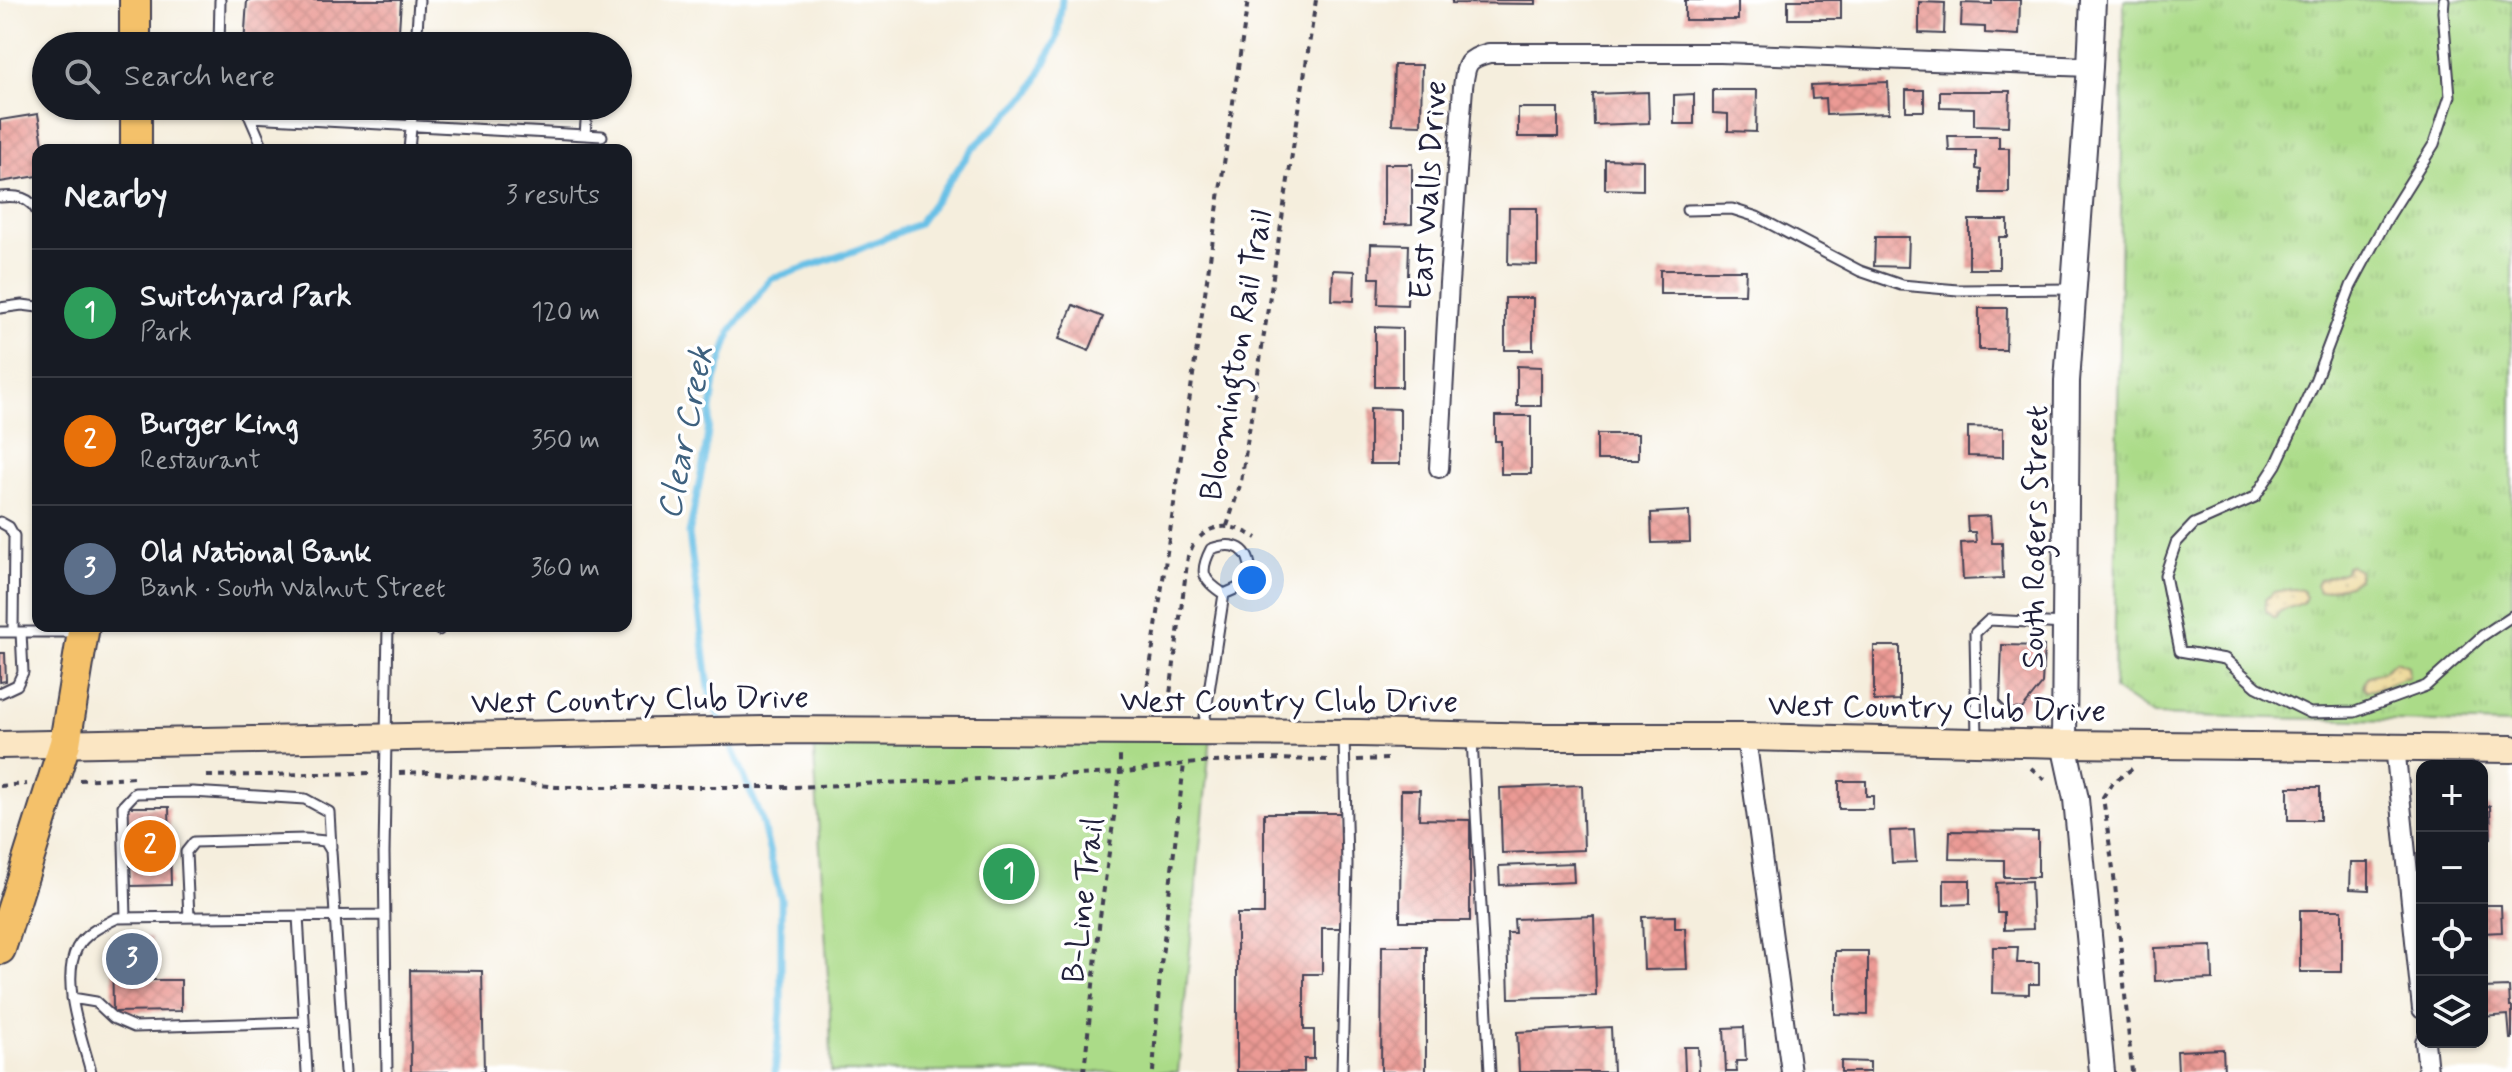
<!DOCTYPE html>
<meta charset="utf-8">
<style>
body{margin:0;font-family:Mynerve,sans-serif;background:#242831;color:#f1f3f6}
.controls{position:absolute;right:24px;bottom:24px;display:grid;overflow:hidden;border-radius:16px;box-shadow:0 2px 6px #0004}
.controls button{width:72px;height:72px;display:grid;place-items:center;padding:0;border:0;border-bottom:2px solid #363941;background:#171b24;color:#f1f3f6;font:40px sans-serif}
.you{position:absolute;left:1252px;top:580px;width:28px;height:28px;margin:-20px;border:6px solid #fff;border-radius:50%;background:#1a73e8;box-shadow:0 0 0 12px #1a73e833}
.badge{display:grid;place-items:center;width:52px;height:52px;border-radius:50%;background:#d1495b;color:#fff;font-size:26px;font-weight:700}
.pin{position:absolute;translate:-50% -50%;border:4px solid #fff;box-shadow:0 2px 8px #0006}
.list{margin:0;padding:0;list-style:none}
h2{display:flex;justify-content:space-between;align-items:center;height:104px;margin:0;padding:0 32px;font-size:34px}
h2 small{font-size:26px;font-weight:400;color:#9ea1a6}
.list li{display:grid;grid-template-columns:52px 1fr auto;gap:24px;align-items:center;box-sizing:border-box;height:128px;padding:0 32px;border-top:2px solid #363941}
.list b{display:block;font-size:30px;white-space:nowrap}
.list p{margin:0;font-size:26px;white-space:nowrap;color:#9ea1a6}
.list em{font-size:26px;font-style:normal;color:#9ea1a6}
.icon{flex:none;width:44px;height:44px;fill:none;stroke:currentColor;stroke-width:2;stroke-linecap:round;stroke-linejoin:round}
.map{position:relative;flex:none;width:2512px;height:1072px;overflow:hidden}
.search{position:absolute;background:#171b24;box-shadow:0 2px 6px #0004;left:32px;top:32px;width:600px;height:88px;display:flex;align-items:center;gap:20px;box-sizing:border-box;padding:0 28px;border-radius:44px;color:#9ea1a6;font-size:30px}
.panel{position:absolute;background:#171b24;box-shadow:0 2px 6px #0004;left:32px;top:144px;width:600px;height:488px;border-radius:16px}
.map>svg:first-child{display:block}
.grass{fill:url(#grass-tufts);stroke:#667e62;stroke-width:2}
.sand{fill:url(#sand-dots);stroke:#887e6c;stroke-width:2}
.park{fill:#abdb88;stroke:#667e62;stroke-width:2}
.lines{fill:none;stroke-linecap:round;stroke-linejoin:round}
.stream{stroke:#68c0e6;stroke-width:7}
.building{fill:url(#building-cross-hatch)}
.service-casing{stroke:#424153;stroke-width:13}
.minor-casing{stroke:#424153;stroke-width:22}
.tertiary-casing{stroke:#424153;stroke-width:28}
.secondary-casing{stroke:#424153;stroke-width:30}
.primary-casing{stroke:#424153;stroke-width:34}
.path{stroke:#424153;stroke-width:4;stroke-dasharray:6 6;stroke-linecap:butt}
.service{stroke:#fff;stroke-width:9}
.minor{stroke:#fff;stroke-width:18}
.tertiary{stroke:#fff;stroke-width:24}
.secondary{stroke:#fbe6c3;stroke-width:26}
.primary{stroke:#f4c16a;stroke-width:30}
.labels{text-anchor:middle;stroke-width:7;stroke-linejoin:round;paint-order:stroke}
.street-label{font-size:32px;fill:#22223b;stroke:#fff}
.water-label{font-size:34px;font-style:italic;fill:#3e617f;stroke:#fff}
</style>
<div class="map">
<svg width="2512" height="1072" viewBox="0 0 2512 1072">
<defs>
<pattern id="grass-tufts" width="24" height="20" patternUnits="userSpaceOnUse" patternTransform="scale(2)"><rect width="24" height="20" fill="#abdb88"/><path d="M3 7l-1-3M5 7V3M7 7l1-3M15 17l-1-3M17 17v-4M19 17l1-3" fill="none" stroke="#93bc76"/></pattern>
<pattern id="sand-dots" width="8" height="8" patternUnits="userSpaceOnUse" patternTransform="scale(2)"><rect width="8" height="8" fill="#eeda9e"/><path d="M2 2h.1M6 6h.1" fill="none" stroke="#ccbb89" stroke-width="1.8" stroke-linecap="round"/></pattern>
<pattern id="building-cross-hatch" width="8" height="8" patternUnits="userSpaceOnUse" patternTransform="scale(2)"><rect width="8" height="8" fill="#eb9a94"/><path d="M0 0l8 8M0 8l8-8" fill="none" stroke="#c98480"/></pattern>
</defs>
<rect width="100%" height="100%" fill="#fff"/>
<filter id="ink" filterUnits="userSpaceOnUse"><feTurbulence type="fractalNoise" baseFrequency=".0125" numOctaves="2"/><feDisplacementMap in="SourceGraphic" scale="16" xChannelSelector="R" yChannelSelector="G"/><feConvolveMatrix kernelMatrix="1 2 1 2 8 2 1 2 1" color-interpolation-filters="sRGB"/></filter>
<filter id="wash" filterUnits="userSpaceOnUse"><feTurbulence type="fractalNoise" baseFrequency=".006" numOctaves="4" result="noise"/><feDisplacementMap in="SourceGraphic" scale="32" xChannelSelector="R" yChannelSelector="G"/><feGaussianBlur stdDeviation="1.8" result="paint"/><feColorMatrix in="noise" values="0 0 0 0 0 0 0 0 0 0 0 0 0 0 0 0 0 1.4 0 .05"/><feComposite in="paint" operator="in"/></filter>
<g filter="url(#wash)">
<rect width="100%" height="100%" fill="#f5eedd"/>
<path class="grass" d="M2124,0H2512V724L2153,715L2114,689Z"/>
<path class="sand" d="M2350,565L2359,570V579L2349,585L2319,592L2316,585L2319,580L2345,571L2346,566Z
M2293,589L2302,590L2306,597L2303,603L2280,611L2275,618L2266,611L2265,600L2273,592Z
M2396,661L2408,666L2409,677L2373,690H2366L2363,685L2368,676L2382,672Z"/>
<path class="park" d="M1212,725L1178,1072H831L830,1009L813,738Z"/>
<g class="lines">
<path class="stream" d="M722,725L710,696L689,534L705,454L715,380L731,331L771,279L857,250L918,224L973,148L1031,92L1057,38L1062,0
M727,736L761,817L781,899V1011L775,1072"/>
</g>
<g id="blocks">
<path class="building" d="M247,0H401L398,46H244Z
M1452,0H1536V4L1452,3Z
M1685,0H1738V20H1685Z
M1788,0H1841V19H1788Z
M1992,0H2020L2019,35L1985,33V27L1961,26L1962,3L1992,4Z
M1919,2L1945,3L1944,34L1919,33Z
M1394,65H1422L1421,125L1392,124Z
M1888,82L1889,113L1826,115L1825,98L1812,99L1811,85Z
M1713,90H1757L1756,132L1728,131V114L1713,113Z
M1906,90H1924V111H1906Z
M1940,91H2010L2009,126L1974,125V108L1940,107Z
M1648,92L1649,123L1594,125L1593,94Z
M1694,94V124H1674V95Z
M1518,108H1558V137H1518Z
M38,114L44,150H38V176L0,182V120Z
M1948,136H1999V148H2009V193H1981V170L1976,169V151H1949Z
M1605,159L1643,160V190L1605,189Z
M1384,164H1412V224L1384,225Z
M1509,208H1537V265L1508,264Z
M1969,220H2008V237H1999V269H1969Z
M1875,237H1909L1908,267L1874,266Z
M1371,244L1409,245L1407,305L1378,304L1379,278H1370Z
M1333,270L1355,271L1354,301L1332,300Z
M1660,270H1746L1745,294H1660Z
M1505,298H1533V350H1505Z
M1073,305L1103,317L1089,351L1059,339Z
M1979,308H2007L2006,350H1979Z
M1375,327L1402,328V387H1375Z
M1517,366L1541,367V406H1517Z
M1370,408L1400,409V464H1370Z
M1495,416H1531V474H1501V441H1495Z
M1968,427L2003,428V457L1968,456Z
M1597,434H1638V460H1597Z
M1689,511L1690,542L1652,543L1651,513Z
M1990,516L1992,543H2002L2003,578L1963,580L1961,543L1976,542L1975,532H1968L1967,517Z
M2002,645L2044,646L2042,684L2022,709L2006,708L2000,702Z
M1874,646H1900V700L1874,701Z
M0,653H5L6,681L0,682Z
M1839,781H1866V796H1873V809H1839Z
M1582,785L1584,850L1502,853L1500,788Z
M2288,787H2320V820H2288Z
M1401,790H1420L1419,819L1470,820V921H1400Z
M2490,806L2491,838L2482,839V807Z
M127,807H169L171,885L131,886Z
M1264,813H1343V928H1322V974H1304V1030H1314V1059H1304V1072H1237V914H1264Z
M1914,830L1916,862L1892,863L1890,831Z
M1950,831L2038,832V877H2004V860L1949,859Z
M2351,862H2369V890L2350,889Z
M1573,863L1574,882L1500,885L1499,866Z
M1944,880H1970V904L1944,905Z
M2031,881L2033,929L2004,930V913H1997L1996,883Z
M2482,905H2501L2502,932L2482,933Z
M2300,910H2342V972H2300Z
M1594,916L1596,996L1509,998L1507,933H1515L1514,919Z
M1675,916V928H1685L1687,969L1644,970L1642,917Z
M151,937V980H181V1011L113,1012L112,938Z
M1382,946H1426V1072H1381Z
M2212,946L2213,979L2155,981L2154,948Z
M1993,947H2018L2017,963H2039V984H2029V994L1992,993Z
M1835,951H1868V1015L1835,1014Z
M410,970L482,971L484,1072H411Z
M2509,987L2510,1007H2512V1039H2510L2508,1015L2482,1017V988Z
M1611,1027L1613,1072H1519L1517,1032Z
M1744,1027L1746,1061H1736L1737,1072H1726L1724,1028Z
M1684,1047H1698L1699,1072H1685Z
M2223,1049L2224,1072H2178L2177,1051Z
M1841,1061L1870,1062V1072H1841Z"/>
</g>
</g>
<g filter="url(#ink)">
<use href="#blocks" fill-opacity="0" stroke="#424153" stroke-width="2"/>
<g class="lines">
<defs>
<path id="service" d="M2444,0L2443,12L2450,96L2434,144L2387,219L2351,286L2315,381L2276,465L2255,497L2194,524L2176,543L2165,575L2180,651L2225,659L2257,687L2310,713L2355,712L2426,686L2482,636L2512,616
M219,46L220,0
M416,46L419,0
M245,106L261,143V150
M251,117L585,135L587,108
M585,135L602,136
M409,150L413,106
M0,197C17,195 30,197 38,213
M1687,210L1732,209L1757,217L1860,271L1901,285L1958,290L2071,289
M0,308L22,305L38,307
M0,522L9,527L14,536L13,632
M439,630V626
M0,632H80
M0,693L17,685L23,672L21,632
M1203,730L1224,594L1240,587L1251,574C1250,548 1235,540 1211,549C1199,572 1202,580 1224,594
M1472,739L1490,1072
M1977,739L1975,633L1989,620L2065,624
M298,916L307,1072
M189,917L186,852L194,842L305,839L325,841L331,851L345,1072
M126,918L123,806L135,793L192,792L305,799L329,812L331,847
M72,998L96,1002L113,1018L134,1027L304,1022
M91,1072C82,1038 60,981 77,948C85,933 102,926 117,918L385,915
M387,1072L384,853L388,626
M1342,1072L1347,864L1344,736"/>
<path id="minor" d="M1439,468L1449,283L1463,87C1466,64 1466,59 1489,53H1721L2090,67
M1746,737L1791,1072
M2395,746L2422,1009
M2425,1042L2428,1072"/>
<path id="tertiary" d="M2093,0L2090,67L2067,381L2064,744L2076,799L2102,1072"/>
<path id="secondary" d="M0,745L764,730L1359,733L1541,737H1746L2064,744L2512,749"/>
<path id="primary" d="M135,0V46
M136,106V150
M0,949L65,743L84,626"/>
</defs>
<use href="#service" class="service-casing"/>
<use href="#minor" class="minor-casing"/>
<use href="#tertiary" class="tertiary-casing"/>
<use href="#secondary" class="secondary-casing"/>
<use href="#primary" class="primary-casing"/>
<path class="path" d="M1227,526L1241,482L1316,0
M1200,537C1218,520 1238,527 1257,538
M1126,709L1127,701L1169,702L1188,556L1194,543
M1146,710L1145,702L1248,0
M1357,760L1388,759
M2031,768L2049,783
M2132,769L2112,783L2103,797L2115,884L2132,1072
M399,773L428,772L556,787H793L1120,773L1184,764L1261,759L1332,760
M207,776L370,773
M79,780L134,777
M0,786L27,784
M1084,1072L1100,917L1120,773V753
M1153,1072L1160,974L1184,764"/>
<use href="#service" class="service"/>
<use href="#minor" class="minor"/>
<use href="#tertiary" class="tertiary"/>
<use href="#secondary" class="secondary"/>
<use href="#primary" class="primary"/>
</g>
</g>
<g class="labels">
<g class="street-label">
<text transform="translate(1427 190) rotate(-86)" y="11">East Walls Drive</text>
<text transform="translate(1235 355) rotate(-80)" y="11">Bloomington Rail Trail</text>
<text transform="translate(2034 537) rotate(-89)" y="11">South Rogers Street</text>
<text transform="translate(640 699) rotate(-1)" y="11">West Country Club Drive</text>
<text x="1289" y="711">West Country Club Drive</text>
<text transform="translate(1937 707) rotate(1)" y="11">West Country Club Drive</text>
<text transform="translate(1082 900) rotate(-83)" y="11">B-Line Trail</text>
</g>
<g class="water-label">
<text transform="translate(684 432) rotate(-79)" y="12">Clear Creek</text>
</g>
</g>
</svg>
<div class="controls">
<button>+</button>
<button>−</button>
<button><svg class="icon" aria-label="locate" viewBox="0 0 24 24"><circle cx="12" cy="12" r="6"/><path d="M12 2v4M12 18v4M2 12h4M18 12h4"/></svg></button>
<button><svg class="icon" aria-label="layers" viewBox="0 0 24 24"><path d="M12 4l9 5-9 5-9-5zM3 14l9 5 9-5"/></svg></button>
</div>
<div class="you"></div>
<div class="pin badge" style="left:1009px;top:874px;background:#2e9e5b">1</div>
<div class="pin badge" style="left:150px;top:846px;background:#e8710a">2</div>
<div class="pin badge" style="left:132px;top:959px;background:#5c6f8a">3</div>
<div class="search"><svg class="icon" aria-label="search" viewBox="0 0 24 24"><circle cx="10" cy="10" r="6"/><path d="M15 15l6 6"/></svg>Search here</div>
<section class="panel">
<h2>Nearby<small>3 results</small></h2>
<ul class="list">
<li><span class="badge" style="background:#2e9e5b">1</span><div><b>Switchyard Park</b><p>Park</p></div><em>120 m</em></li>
<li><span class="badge" style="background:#e8710a">2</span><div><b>Burger King</b><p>Restaurant</p></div><em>350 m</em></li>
<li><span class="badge" style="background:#5c6f8a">3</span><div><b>Old National Bank</b><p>Bank · South Walnut Street</p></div><em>360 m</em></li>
</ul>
</section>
</div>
